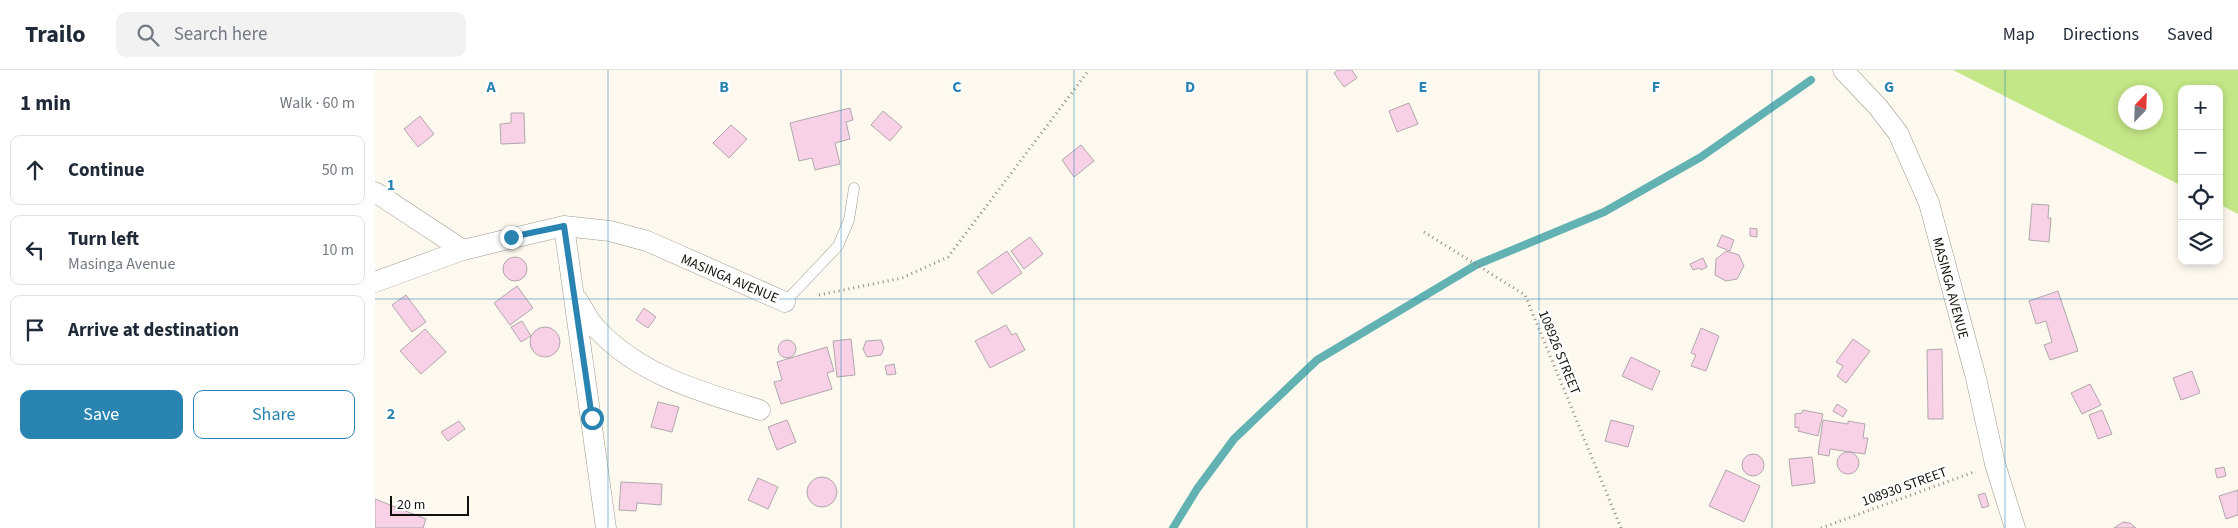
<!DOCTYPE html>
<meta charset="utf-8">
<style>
body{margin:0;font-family:"Source Sans 3",sans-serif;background:#f2f2f3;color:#1f2937}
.controls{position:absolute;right:15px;top:15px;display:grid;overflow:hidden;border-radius:10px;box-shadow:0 2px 8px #0003}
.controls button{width:45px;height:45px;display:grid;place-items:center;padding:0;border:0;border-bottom:1px solid #e0e1e3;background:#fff;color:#1f2937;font:25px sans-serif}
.compass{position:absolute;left:1743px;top:15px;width:45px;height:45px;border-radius:50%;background:#fff;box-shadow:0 2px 8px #0003;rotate:23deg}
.scale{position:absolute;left:15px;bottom:12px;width:79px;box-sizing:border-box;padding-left:5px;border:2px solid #11100c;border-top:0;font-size:14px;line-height:18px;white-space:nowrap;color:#11100c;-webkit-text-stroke:4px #fff;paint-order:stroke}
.stop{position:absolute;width:15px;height:15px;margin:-11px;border:4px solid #2a84b2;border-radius:50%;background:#fff}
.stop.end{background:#2a84b2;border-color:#fff;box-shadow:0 1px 5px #0008}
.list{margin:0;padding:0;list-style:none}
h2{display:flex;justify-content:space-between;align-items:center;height:65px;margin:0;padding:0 20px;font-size:21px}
h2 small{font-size:16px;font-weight:400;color:#747a83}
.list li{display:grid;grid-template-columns:32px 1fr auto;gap:15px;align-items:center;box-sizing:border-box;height:70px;margin:0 10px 10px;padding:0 10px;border:1px solid #e0e1e3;border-radius:10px}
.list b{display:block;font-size:19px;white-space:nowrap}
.list p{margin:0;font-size:16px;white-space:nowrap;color:#747a83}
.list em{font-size:16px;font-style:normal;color:#747a83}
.actions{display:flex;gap:10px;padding:15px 20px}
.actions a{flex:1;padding:11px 0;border:1px solid #2a84b2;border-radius:10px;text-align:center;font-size:18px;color:#2a84b2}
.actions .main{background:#2a84b2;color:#fff}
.icon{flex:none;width:28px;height:28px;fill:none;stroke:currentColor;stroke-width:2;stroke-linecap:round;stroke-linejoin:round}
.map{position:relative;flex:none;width:1863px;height:458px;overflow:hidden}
header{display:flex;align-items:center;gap:30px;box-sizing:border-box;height:70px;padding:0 25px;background:#fff;border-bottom:1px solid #e0e1e3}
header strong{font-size:24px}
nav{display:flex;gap:28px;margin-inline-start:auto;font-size:18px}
.search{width:350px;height:45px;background:#f2f2f3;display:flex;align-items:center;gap:12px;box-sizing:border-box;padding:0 18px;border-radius:10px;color:#747a83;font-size:19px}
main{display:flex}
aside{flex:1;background:#fff}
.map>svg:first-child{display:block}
.green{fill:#c3e686;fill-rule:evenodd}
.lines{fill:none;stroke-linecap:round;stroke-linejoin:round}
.stream{stroke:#63b2b3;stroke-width:8}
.building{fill:#f8d1e7;stroke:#b1a7ac}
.service-casing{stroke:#9d998f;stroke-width:11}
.minor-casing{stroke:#9d998f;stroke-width:21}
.path{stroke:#8e8b83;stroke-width:3;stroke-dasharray:1 4;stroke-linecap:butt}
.service{stroke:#fff;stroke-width:10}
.minor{stroke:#fff;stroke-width:20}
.route{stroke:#2a84b2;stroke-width:6}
.grid{fill:none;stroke:#2a84b2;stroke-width:1;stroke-opacity:0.55}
.labels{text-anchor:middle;stroke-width:5;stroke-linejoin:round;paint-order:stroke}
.street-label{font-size:14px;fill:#11100c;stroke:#fff}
.grid-label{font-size:16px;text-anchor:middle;font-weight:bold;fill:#2a84b2;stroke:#fff;stroke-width:5;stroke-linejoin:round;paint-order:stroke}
</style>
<header>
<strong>Trailo</strong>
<div class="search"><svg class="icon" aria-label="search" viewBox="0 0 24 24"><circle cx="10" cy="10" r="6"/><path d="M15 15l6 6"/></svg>Search here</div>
<nav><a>Map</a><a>Directions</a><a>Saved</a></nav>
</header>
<main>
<aside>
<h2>1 min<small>Walk · 60 m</small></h2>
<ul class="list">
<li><svg class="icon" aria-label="ahead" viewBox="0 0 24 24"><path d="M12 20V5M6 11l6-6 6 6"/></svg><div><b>Continue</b></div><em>50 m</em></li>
<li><svg class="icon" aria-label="left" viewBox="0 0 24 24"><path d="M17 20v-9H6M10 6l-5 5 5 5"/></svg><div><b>Turn left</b><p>Masinga Avenue</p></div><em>10 m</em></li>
<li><svg class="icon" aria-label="arrive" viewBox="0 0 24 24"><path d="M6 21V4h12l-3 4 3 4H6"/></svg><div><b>Arrive at destination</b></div></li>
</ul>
<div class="actions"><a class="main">Save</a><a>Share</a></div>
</aside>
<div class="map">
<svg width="1863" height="458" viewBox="0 0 1863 458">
<rect width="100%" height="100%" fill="#fdf9ee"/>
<path class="green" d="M1578,0H1863V144L1844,134V19H1807V116ZM1750,22H1780V52H1750Z"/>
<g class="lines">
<path class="stream" d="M798,458L822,419L859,369L942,290L1101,195L1229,142L1326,87L1436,10"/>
</g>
<path class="building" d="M963,0H977L982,8L969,17L959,3Z
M1034,33L1043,54L1022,62L1014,41Z
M475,38L478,50L471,52L475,69L460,73L465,94L440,100L437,88L424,91L415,53Z
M508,41L527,57L515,71L496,55Z
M136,43H149L150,73L126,74L125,54L136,53Z
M45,46L59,64L43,77L29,59Z
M356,55L372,69L354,88L338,73Z
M706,75L719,91L699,107L687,90Z
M1657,134L1674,135L1673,148H1676L1674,172L1654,170Z
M1375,158L1382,159V167L1375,166Z
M1347,165L1359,170L1355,181L1342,176Z
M655,167L668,184L649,199L636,181Z
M632,181L647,203L617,224L602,202Z
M1351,181L1364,185L1369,196L1362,209L1351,211L1340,205L1341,189Z
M128 199a12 12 0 1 1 24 0a12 12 0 1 1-24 0Z
M1328,188L1332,197L1326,200L1324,198L1318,200L1315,194Z
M142,216L158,238L135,255L119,233Z
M1683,221L1703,281L1675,290L1669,275L1677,272L1671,251L1661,254L1654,231Z
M31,225L51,252L37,262L17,235Z
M269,238L281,247L273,258L261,250Z
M147,251L156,266L146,272L136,257Z
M631,255L637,265L641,263L650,280L615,298L600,271Z
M155 272a15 15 0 1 1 30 0a15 15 0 1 1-30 0Z
M1326,258L1344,266L1331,301L1316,296L1321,285L1316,283Z
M50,259L71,282L46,304L25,281Z
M476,269L480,305L462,307L458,271Z
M1478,269L1495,281L1471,313L1462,306L1468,296L1461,292Z
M506,270L509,278L506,285L492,287L488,279L491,271Z
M403 279a9 9 0 1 1 18 0a9 9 0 1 1-18 0Z
M452,277L459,301L452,303L457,319L406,334L399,312L407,310L402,292Z
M1567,279L1568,349H1553L1552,280Z
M1256,287L1285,301L1277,320L1247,306Z
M519,294L521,304L512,305L510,296Z
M1817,301L1825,323L1806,330L1798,308Z
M1715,314L1726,335L1707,344L1696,323Z
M283,332L304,337L297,362L276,357Z
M1462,334L1472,340L1468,347L1458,341Z
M1428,340L1448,344L1443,366L1423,361L1424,357L1420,358V344L1427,343Z
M1727,340L1737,364L1723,369L1714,345Z
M412,350L421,372L402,380L393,357Z
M1236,350L1259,356L1253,377L1230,371Z
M1448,350L1473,354V351L1490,354L1488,368H1493L1490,384L1455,379L1454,386L1443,384Z
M84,351L90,359L73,371L66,362Z
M1462 393a11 11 0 1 1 22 0a11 11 0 1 1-22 0Z
M1367 395a11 11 0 1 1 22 0a11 11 0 1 1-22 0Z
M1437,387L1440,413L1417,416L1414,389Z
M1849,397L1851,406L1842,408L1840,399Z
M1351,400L1385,416L1369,452L1334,436Z
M432 422a15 15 0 1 1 30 0a15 15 0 1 1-30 0Z
M383,408L403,417L393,439L373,430Z
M246,412L287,414L286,435L262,433L261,441L244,440Z
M1863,420V445L1851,449L1844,426Z
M1610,423L1614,436L1607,438L1603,425Z
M0,429L51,449L48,458H0Z
M1748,452L1755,453L1761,458H1739Z"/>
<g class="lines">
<defs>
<path id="service" d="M410,232L463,176L474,150L479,118"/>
<path id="minor" d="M1468,0L1503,37L1523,63L1554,133L1601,308L1620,394L1640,458
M0,122L88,180
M189,156L231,458
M0,212L88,180L189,156L235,161L272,171L410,232
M202,229C208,238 213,250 221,258C264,305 326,322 385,340"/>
</defs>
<use href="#service" class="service-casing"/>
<use href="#minor" class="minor-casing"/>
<path class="path" d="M1049,162L1150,225L1246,458
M444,225L527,208L573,187L714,0
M1446,458L1599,402"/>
<use href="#service" class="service"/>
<use href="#minor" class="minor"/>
</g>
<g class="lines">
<path class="route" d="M136,167L189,156L217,348"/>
</g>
<path class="grid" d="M233,0V458M466,0V458M699,0V458M932,0V458M1164,0V458M1397,0V458M1630,0V458M0,229H1863"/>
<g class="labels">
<g class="street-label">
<text transform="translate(355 208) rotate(23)" y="5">MASINGA AVENUE</text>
<text transform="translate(1576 218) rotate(75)" y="5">MASINGA AVENUE</text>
<text transform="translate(1185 282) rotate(68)" y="5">108926 STREET</text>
<text transform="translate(1529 416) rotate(-20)" y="5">108930 STREET</text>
</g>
</g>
<g class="grid-label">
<text x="116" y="22">A</text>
<text x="349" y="22">B</text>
<text x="582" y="22">C</text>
<text x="815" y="22">D</text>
<text x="1048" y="22">E</text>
<text x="1281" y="22">F</text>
<text x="1514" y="22">G</text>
<text x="16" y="120">1</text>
<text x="16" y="349">2</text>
</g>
</svg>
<div class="controls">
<button>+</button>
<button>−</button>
<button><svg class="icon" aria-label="locate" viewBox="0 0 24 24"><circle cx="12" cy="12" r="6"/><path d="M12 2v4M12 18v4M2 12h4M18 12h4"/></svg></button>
<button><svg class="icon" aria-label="layers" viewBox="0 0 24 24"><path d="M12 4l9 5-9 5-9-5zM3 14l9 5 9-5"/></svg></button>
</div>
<svg class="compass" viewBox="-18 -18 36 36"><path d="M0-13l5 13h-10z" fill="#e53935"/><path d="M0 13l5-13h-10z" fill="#747a83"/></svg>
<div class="scale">20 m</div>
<div class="stop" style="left:217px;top:348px"></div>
<div class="stop end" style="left:136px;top:167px"></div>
</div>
</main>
